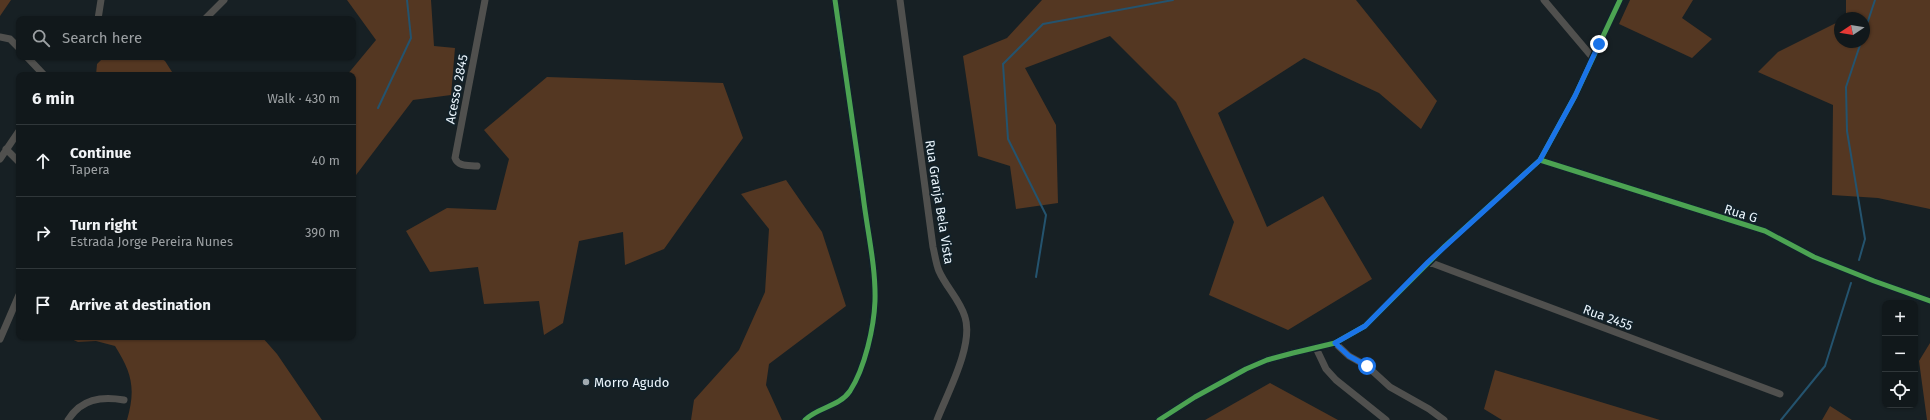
<!DOCTYPE html>
<meta charset="utf-8">
<style>
body{margin:0;font-family:"Fira Sans",sans-serif;background:#1a2124;color:#f1f3f6}
.controls{position:absolute;right:12px;bottom:12px;display:grid;overflow:hidden;border-radius:8px;box-shadow:0 1px 3px #0004}
.controls button{width:36px;height:36px;display:grid;place-items:center;padding:0;border:0;border-bottom:1px solid #30373a;background:#11181b;color:#f1f3f6;font:20px sans-serif}
.compass{position:absolute;left:1834px;top:12px;width:36px;height:36px;border-radius:50%;background:#11181b;box-shadow:0 1px 3px #0004;rotate:258deg}
.stop{position:absolute;width:12px;height:12px;margin:-9px;border:3px solid #1a73e8;border-radius:50%;background:#fff}
.stop.end{background:#1a73e8;border-color:#fff;box-shadow:0 1px 4px #0008}
.list{margin:0;padding:0;list-style:none}
h2{display:flex;justify-content:space-between;align-items:center;height:52px;margin:0;padding:0 16px;font-size:17px}
h2 small{font-size:13px;font-weight:400;color:#9ca0a3}
.list li{display:grid;grid-template-columns:26px 1fr auto;gap:12px;align-items:center;box-sizing:border-box;height:72px;padding:0 16px;border-top:1px solid #30373a}
.list b{display:block;font-size:15px;white-space:nowrap}
.list p{margin:0;font-size:13px;white-space:nowrap;color:#9ca0a3}
.list em{font-size:13px;font-style:normal;color:#9ca0a3}
.icon{flex:none;width:22px;height:22px;fill:none;stroke:currentColor;stroke-width:2;stroke-linecap:round;stroke-linejoin:round}
.map{position:relative;flex:none;width:1930px;height:420px;overflow:hidden}
.search{position:absolute;background:#11181b;box-shadow:0 1px 3px #0004;left:16px;top:16px;width:340px;height:44px;display:flex;align-items:center;gap:10px;box-sizing:border-box;padding:0 14px;border-radius:8px;color:#9ca0a3;font-size:15px}
.panel{position:absolute;background:#11181b;box-shadow:0 1px 3px #0004;left:16px;top:72px;width:340px;height:268px;border-radius:8px}
.map>svg:first-child{display:block}
.green{fill:#543722}
.lines{fill:none;stroke-linecap:round;stroke-linejoin:round}
.stream{stroke:#24536e;stroke-width:2}
.minor{stroke:#50504e;stroke-width:7}
.cycleway-casing{stroke:#11212a;stroke-width:8}
.cycleway{stroke:#4ca352;stroke-width:5}
.route{stroke:#1a73e8;stroke-width:5}
.poi-dot{fill:#a1aab0;stroke:#11212a;stroke-width:1.5}
.labels{text-anchor:middle;stroke-width:3;stroke-linejoin:round;paint-order:stroke}
.street-label{font-size:13px;fill:#ebf5fc;stroke:#11212a}
.poi-label{font-size:13px;fill:#ebf5fc;stroke:#11212a;text-anchor:start}
</style>
<div class="map">
<svg width="1930" height="420" viewBox="0 0 1930 420">
<rect width="100%" height="100%" fill="#172024"/>
<path class="green" d="M0,0H11L0,16Z
M347,0H431L434,46L455,48L451,95L413,100L353,179V75H347L376,40Z
M1042,0H1356L1437,101L1421,129L1379,93L1304,58L1218,113L1267,227L1323,196L1372,279L1288,330L1209,295L1234,222L1176,102L1110,36L1025,68L1056,125L1058,203L1016,209L1010,166L978,156L963,56L1007,38Z
M1630,0H1693L1682,18L1712,39L1692,58L1619,24Z
M1846,0H1930V209L1878,198L1832,195L1833,105L1758,72L1778,52L1840,21V42H1864V18H1846Z
M104,57H159L165,61L174,75H96L97,64Z
M547,77L723,83L743,138L664,249L625,265L623,232L579,241L563,323L544,335L539,301L484,304L478,267L430,272L406,231L447,208L496,210L509,159L484,130Z
M786,180L822,232L846,306L769,364L766,385L782,420H691L694,400L739,350L765,292L769,229L741,194Z
M67,337H262L277,354L322,420H127C136,389 132,373 115,346L96,341L78,342Z
M1930,343V420H1927L1919,361Z
M1495,370L1660,420H1502L1484,409Z
M1270,383L1338,420H1205Z
M1830,406L1852,420H1822Z"/>
<g class="lines">
<path class="stream" d="M1864,33L1875,0
M378,108L411,38L407,0
M1859,260L1865,239L1847,131L1846,87L1861,42
M1036,277L1046,215L1008,139L1003,64L1043,24L1173,0
M1781,420L1825,366L1851,283"/>
<path class="minor" d="M900,0L933,247C935,255 936,264 939,271C946,287 960,300 965,317C974,345 947,394 937,420
M1544,0L1593,58
M98,19L101,0
M205,19L224,0
M0,37L10,39L19,48
M27,57L44,75
M6,149L19,162
M0,159L19,131
M1540,160L1765,231L1814,257L1874,281L1930,301
M477,166C469,165 458,167 455,158L485,0
M1429,262L1780,394
M0,339L19,295
M1335,343L1349,356L1367,366L1390,387L1429,409L1444,420
M1316,348L1326,369L1336,380L1386,420
M68,420C81,399 101,396 124,400
M805,420C818,407 839,407 850,391C865,368 874,327 875,301C876,266 867,230 863,195C854,130 844,65 835,0
M1159,420L1195,397L1246,369L1267,360L1293,353L1335,343L1365,326L1445,246L1540,160L1575,96L1620,0"/>
<defs>
<path id="cycleway" d="M1540,160L1765,231L1814,257L1874,281L1930,301
M805,420C818,407 839,407 850,391C865,368 874,327 875,301C876,266 867,230 863,195C854,130 844,65 835,0
M1159,420L1195,397L1246,369L1267,360L1293,353L1335,343L1365,326L1445,246L1540,160L1575,96L1620,0"/>
</defs>
<use href="#cycleway" class="cycleway-casing"/>
<use href="#cycleway" class="cycleway"/>
</g>
<g class="lines">
<path class="route" d="M1367,366L1349,356L1335,343L1365,326L1428,262L1540,160L1575,96L1599,44"/>
</g>
<circle class="poi-dot" cx="586" cy="382" r="4"/>
<g class="labels">
<g class="street-label">
<text transform="translate(456 89) rotate(-79)" y="5">Acesso 2845</text>
<text transform="translate(940 202) rotate(81)" y="5">Rua Granja Bela Vista</text>
<text transform="translate(1741 213) rotate(17)" y="5">Rua G</text>
<text transform="translate(1608 317) rotate(20)" y="5">Rua 2455</text>
</g>
<g class="poi-label">
<text x="594" y="387">Morro Agudo</text>
</g>
</g>
</svg>
<div class="controls">
<button>+</button>
<button>−</button>
<button><svg class="icon" aria-label="locate" viewBox="0 0 24 24"><circle cx="12" cy="12" r="6"/><path d="M12 2v4M12 18v4M2 12h4M18 12h4"/></svg></button>
</div>
<svg class="compass" viewBox="-18 -18 36 36"><path d="M0-13l5 13h-10z" fill="#e53935"/><path d="M0 13l5-13h-10z" fill="#9ca0a3"/></svg>
<div class="stop" style="left:1367px;top:366px"></div>
<div class="stop end" style="left:1599px;top:44px"></div>
<div class="search"><svg class="icon" aria-label="search" viewBox="0 0 24 24"><circle cx="10" cy="10" r="6"/><path d="M15 15l6 6"/></svg>Search here</div>
<section class="panel">
<h2>6 min<small>Walk · 430 m</small></h2>
<ul class="list">
<li><svg class="icon" aria-label="ahead" viewBox="0 0 24 24"><path d="M12 20V5M6 11l6-6 6 6"/></svg><div><b>Continue</b><p>Tapera</p></div><em>40 m</em></li>
<li><svg class="icon" aria-label="right" viewBox="0 0 24 24"><path d="M7 20v-9h11M14 6l5 5-5 5"/></svg><div><b>Turn right</b><p>Estrada Jorge Pereira Nunes</p></div><em>390 m</em></li>
<li><svg class="icon" aria-label="arrive" viewBox="0 0 24 24"><path d="M6 21V4h12l-3 4 3 4H6"/></svg><div><b>Arrive at destination</b></div></li>
</ul>
</section>
</div>
